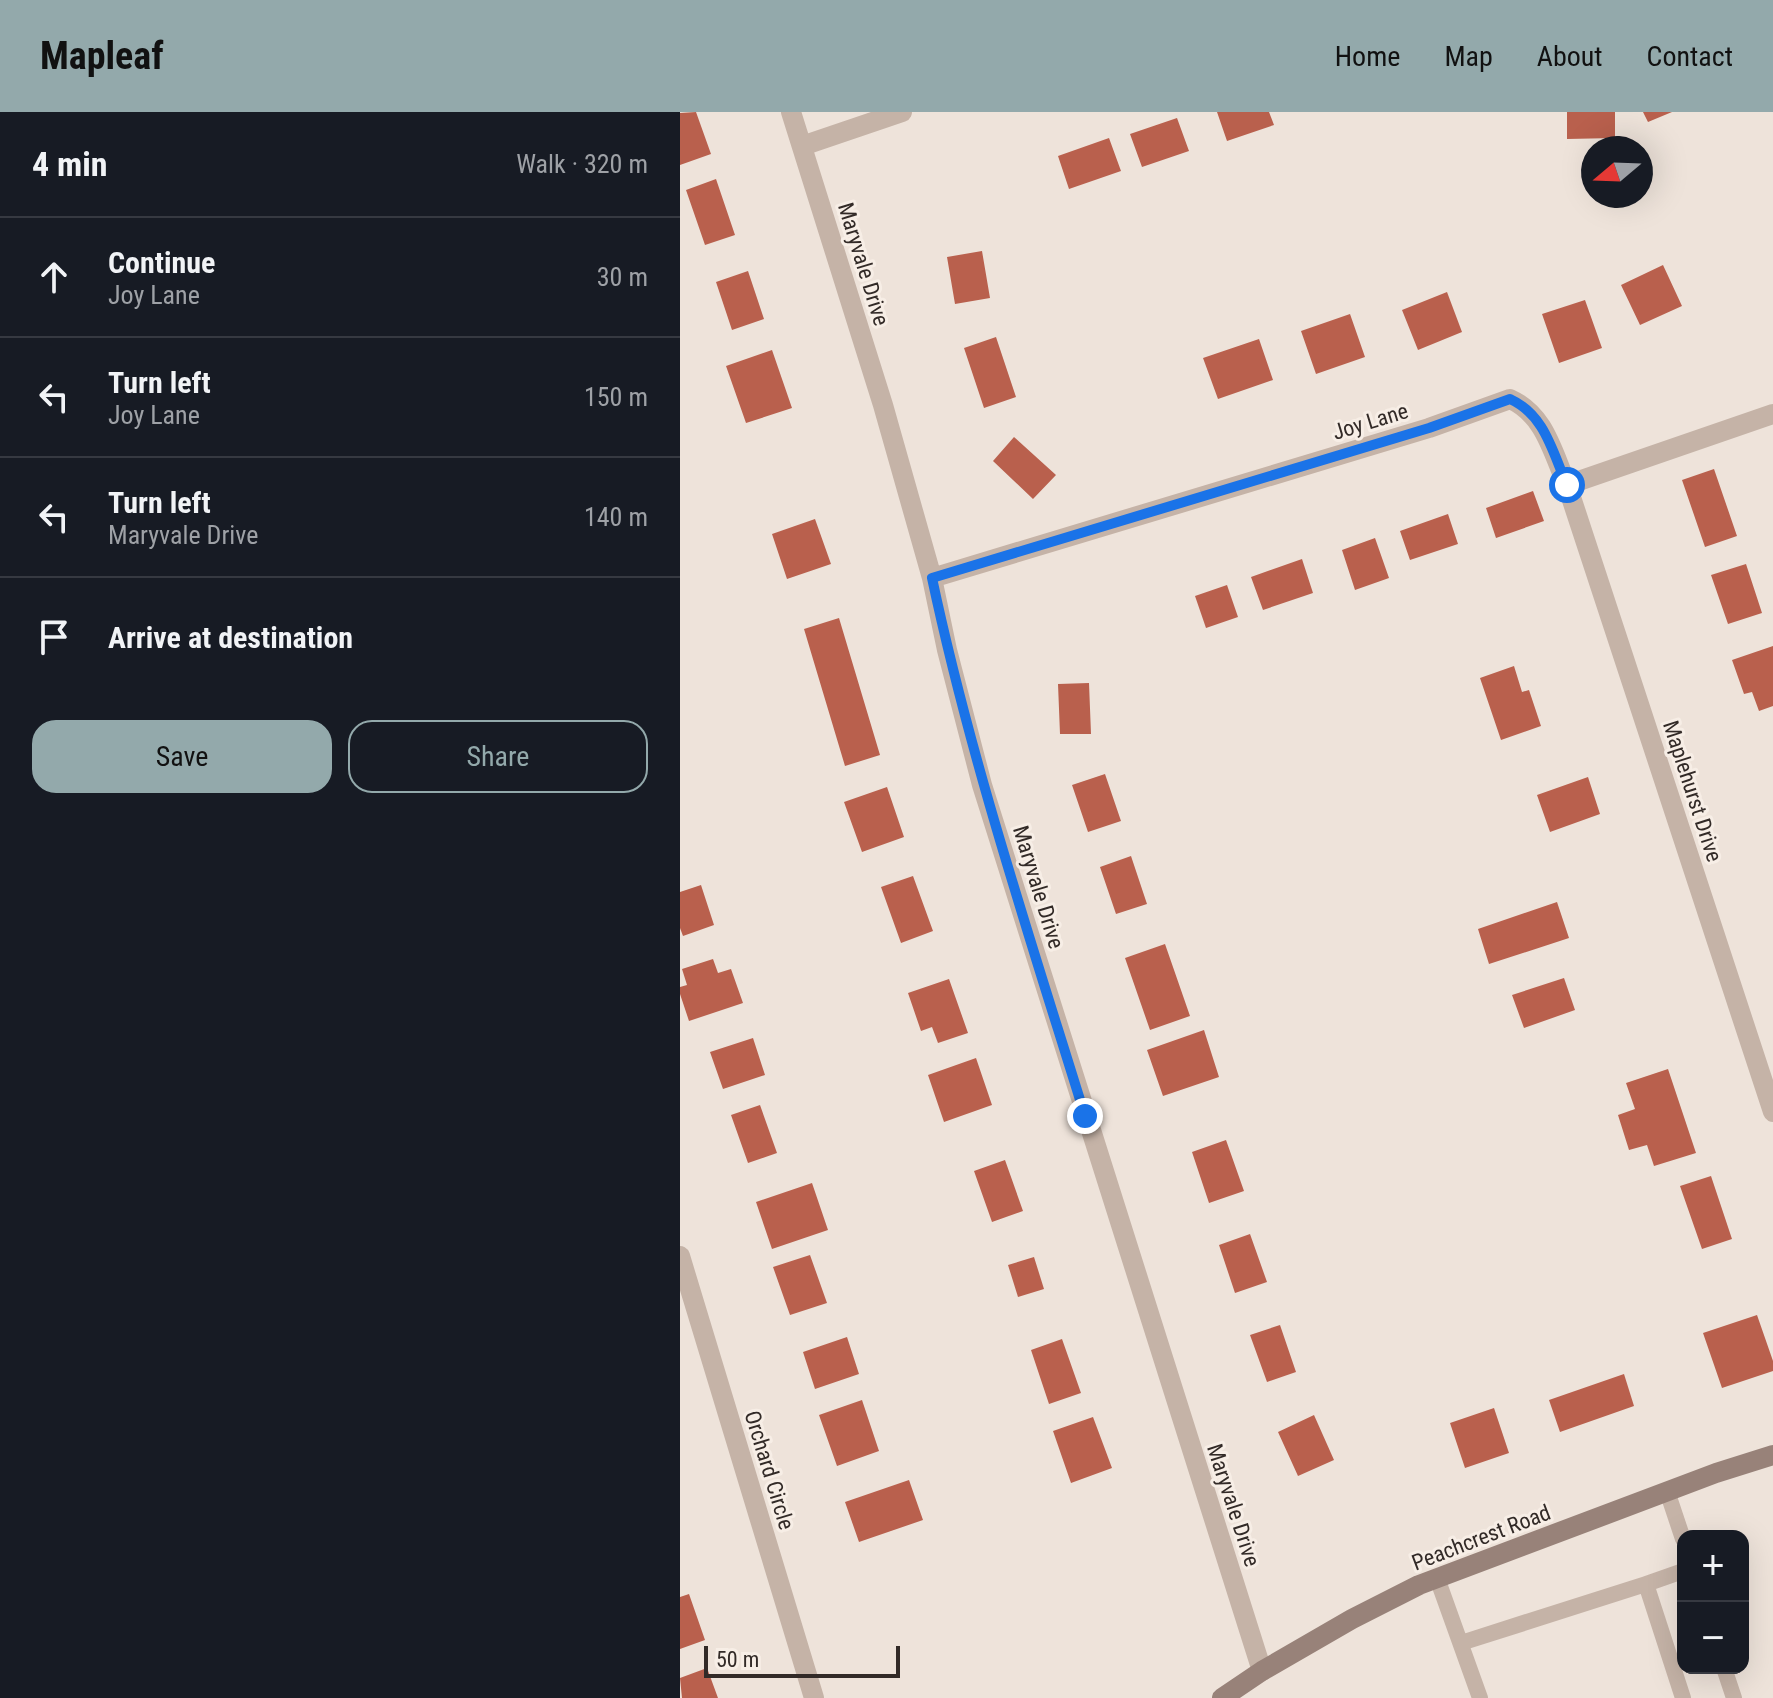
<!DOCTYPE html>
<meta charset="utf-8">
<style>
body{margin:0;font-family:"Roboto Condensed",sans-serif;background:#20242c;color:#f1f3f6}
.controls{position:absolute;right:24px;bottom:24px;display:grid;overflow:hidden;border-radius:16px;box-shadow:0 8px 32px #0002}
.controls button{width:72px;height:72px;display:grid;place-items:center;padding:0;border:0;border-bottom:2px solid #363941;background:#171b24;color:#f1f3f6;font:40px sans-serif}
.compass{position:absolute;left:901px;top:24px;width:72px;height:72px;border-radius:50%;background:#171b24;box-shadow:0 8px 32px #0002;rotate:251deg}
.scale{position:absolute;left:24px;bottom:20px;width:196px;box-sizing:border-box;padding-left:8px;border:4px solid #322a27;border-top:0;font-size:22px;line-height:28px;white-space:nowrap;color:#322a27;-webkit-text-stroke:6px #f7eee6;paint-order:stroke}
.stop{position:absolute;width:24px;height:24px;margin:-18px;border:6px solid #1a73e8;border-radius:50%;background:#fff}
.stop.end{background:#1a73e8;border-color:#fff;box-shadow:0 2px 8px #0008}
.list{margin:0;padding:0;list-style:none}
h2{display:flex;justify-content:space-between;align-items:center;height:104px;margin:0;padding:0 32px;font-size:34px}
h2 small{font-size:26px;font-weight:400;color:#9ea1a6}
.list li{display:grid;grid-template-columns:52px 1fr auto;gap:24px;align-items:center;box-sizing:border-box;height:120px;padding:0 32px;border-top:2px solid #363941}
.list b{display:block;font-size:30px;white-space:nowrap}
.list p{margin:0;font-size:26px;white-space:nowrap;color:#9ea1a6}
.list em{font-size:26px;font-style:normal;color:#9ea1a6}
.actions{display:flex;gap:16px;padding:24px 32px}
.actions a{flex:1;padding:18px 0;border:2px solid #93a9ab;border-radius:24px;text-align:center;font-size:28px;color:#93a9ab}
.actions .main{background:#93a9ab;color:#111}
.icon{flex:none;width:44px;height:44px;fill:none;stroke:currentColor;stroke-width:2;stroke-linecap:round;stroke-linejoin:round}
.map{position:relative;flex:none;width:1093px;height:1586px;overflow:hidden}
header{display:flex;align-items:center;gap:48px;box-sizing:border-box;height:112px;padding:0 40px;background:#93a9ab;color:#111}
header strong{font-size:38px}
nav{display:flex;gap:44px;margin-inline-start:auto;font-size:28px}
main{display:flex}
aside{flex:1;background:#171b24}
.map>svg:first-child{display:block}
.building{fill:#b9604d}
.lines{fill:none;stroke-linecap:round;stroke-linejoin:round}
.lane{stroke:#c5b3a7;stroke-width:16}
.street{stroke:#c5b3a7;stroke-width:20}
.secondary{stroke:#988279;stroke-width:20}
.route{stroke:#1a73e8;stroke-width:10}
.labels{text-anchor:middle;stroke-width:6;stroke-linejoin:round;paint-order:stroke}
.street-label{font-size:22px;fill:#322a27;stroke:#f7eee6}
</style>
<header>
<strong>Mapleaf</strong>
<nav><a>Home</a><a>Map</a><a>About</a><a>Contact</a></nav>
</header>
<main>
<aside>
<h2>4 min<small>Walk · 320 m</small></h2>
<ul class="list">
<li><svg class="icon" aria-label="ahead" viewBox="0 0 24 24"><path d="M12 20V5M6 11l6-6 6 6"/></svg><div><b>Continue</b><p>Joy Lane</p></div><em>30 m</em></li>
<li><svg class="icon" aria-label="left" viewBox="0 0 24 24"><path d="M17 20v-9H6M10 6l-5 5 5 5"/></svg><div><b>Turn left</b><p>Joy Lane</p></div><em>150 m</em></li>
<li><svg class="icon" aria-label="left" viewBox="0 0 24 24"><path d="M17 20v-9H6M10 6l-5 5 5 5"/></svg><div><b>Turn left</b><p>Maryvale Drive</p></div><em>140 m</em></li>
<li><svg class="icon" aria-label="arrive" viewBox="0 0 24 24"><path d="M6 21V4h12l-3 4 3 4H6"/></svg><div><b>Arrive at destination</b></div></li>
</ul>
<div class="actions"><a class="main">Save</a><a>Share</a></div>
</aside>
<div class="map">
<svg width="1093" height="1586" viewBox="0 0 1093 1586">
<rect width="100%" height="100%" fill="#eee3da"/>
<path class="building" d="M16,0L31,42L0,53V1Z
M537,0H589L594,13L547,29Z
M887,0H935V26L887,27Z
M963,0H992L968,10Z
M497,6L509,39L462,55L450,22Z
M429,26L441,59L389,77L378,44Z
M36,67L55,123L25,133L6,78Z
M302,139L310,186L275,192L267,145Z
M983,153L1002,194L960,213L941,173Z
M68,159L84,207L52,218L36,170Z
M767,180L782,220L738,238L722,198Z
M905,188L922,236L879,251L862,202Z
M670,202L685,245L636,262L621,219Z
M316,225L336,285L304,296L284,236Z
M579,227L593,268L538,287L523,246Z
M92,238L112,296L66,311L46,254Z
M334,325L376,363L353,387L313,349Z
M1034,357L1057,424L1025,435L1002,368Z
M853,379L864,409L816,426L806,396Z
M768,402L778,432L730,448L720,419Z
M135,407L151,452L107,467L92,422Z
M695,426L709,466L675,478L662,438Z
M622,447L633,481L583,498L571,465Z
M1066,452L1082,501L1048,512L1031,463Z
M547,473L558,505L526,516L515,484Z
M159,506L200,643L165,654L124,517Z
M1093,534V594L1079,599L1072,580L1064,582L1052,548Z
M834,554L842,580L849,578L861,614L821,628L800,566Z
M409,571L411,622H380L378,572Z
M425,662L441,709L408,720L392,673Z
M908,665L920,702L870,720L857,683Z
M207,675L224,725L182,740L164,690Z
M451,744L467,792L436,802L420,755Z
M233,764L253,819L221,831L201,775Z
M21,773L34,813L3,824L0,816V780Z
M877,790L889,826L809,852L798,817Z
M485,832L510,904L470,918L445,846Z
M33,847L38,861L51,857L63,891L9,909L0,882V875L7,873L2,857Z
M884,866L895,898L844,916L832,883Z
M269,867L288,921L258,931L252,915L241,919L228,881Z
M524,918L539,965L483,984L467,938Z
M73,926L85,963L43,977L30,940Z
M296,946L312,993L264,1010L248,963Z
M988,957L1016,1041L974,1054L967,1033L949,1038L938,1003L955,997L946,971Z
M80,993L97,1041L68,1051L51,1003Z
M546,1028L564,1079L529,1091L512,1040Z
M325,1048L343,1099L312,1110L294,1059Z
M1031,1064L1052,1127L1022,1137L1000,1074Z
M132,1071L148,1118L92,1137L76,1090Z
M570,1122L587,1170L555,1181L539,1133Z
M130,1143L147,1191L110,1203L93,1155Z
M354,1145L364,1177L338,1185L328,1153Z
M1077,1203L1093,1249V1259L1042,1276L1023,1221Z
M600,1213L616,1260L587,1270L570,1223Z
M167,1225L179,1262L135,1277L123,1240Z
M382,1227L401,1281L369,1292L351,1238Z
M944,1262L954,1294L880,1320L869,1288Z
M182,1288L199,1339L157,1354L139,1303Z
M814,1296L829,1341L785,1356L770,1311Z
M634,1303L654,1348L618,1364L598,1320Z
M413,1305L432,1356L391,1371L373,1319Z
M229,1368L243,1408L179,1430L165,1390Z
M9,1482L25,1528L0,1537V1485Z
M27,1556L38,1586H2L0,1566Z"/>
<g class="lines">
<path class="lane" d="M987,1379L1003,1427
M757,1466L800,1586
M966,1472L1003,1459
M781,1531L966,1472L1003,1586
M1044,1556L1054,1586"/>
<path class="street" d="M111,0L203,293L252,466L267,538L302,673L582,1559
M122,34L222,0
M887,373L1093,1000
M252,466L749,316L830,287C865,303 872,339 887,373L1093,302
M0,1144L134,1586"/>
<path class="secondary" d="M542,1586L582,1559L672,1507L739,1473L1036,1361L1093,1343"/>
</g>
<g class="lines">
<path class="route" d="M405,1004C350,826 291,649 252,466L749,316L830,287C865,303 872,339 887,373"/>
</g>
<g class="labels">
<g class="street-label">
<text transform="translate(184 152) rotate(73)" y="8">Maryvale Drive</text>
<text transform="translate(690 309) rotate(-17)" y="8">Joy Lane</text>
<text transform="translate(1013 679) rotate(72)" y="8">Maplehurst Drive</text>
<text transform="translate(359 775) rotate(73)" y="8">Maryvale Drive</text>
<text transform="translate(90 1358) rotate(73)" y="8">Orchard Circle</text>
<text transform="translate(554 1393) rotate(72)" y="8">Maryvale Drive</text>
<text transform="translate(801 1425) rotate(-21)" y="8">Peachcrest Road</text>
</g>
</g>
</svg>
<div class="controls">
<button>+</button>
<button>−</button>
</div>
<svg class="compass" viewBox="-18 -18 36 36"><path d="M0-13l5 13h-10z" fill="#e53935"/><path d="M0 13l5-13h-10z" fill="#9ea1a6"/></svg>
<div class="scale">50 m</div>
<div class="stop" style="left:887px;top:373px"></div>
<div class="stop end" style="left:405px;top:1004px"></div>
</div>
</main>
